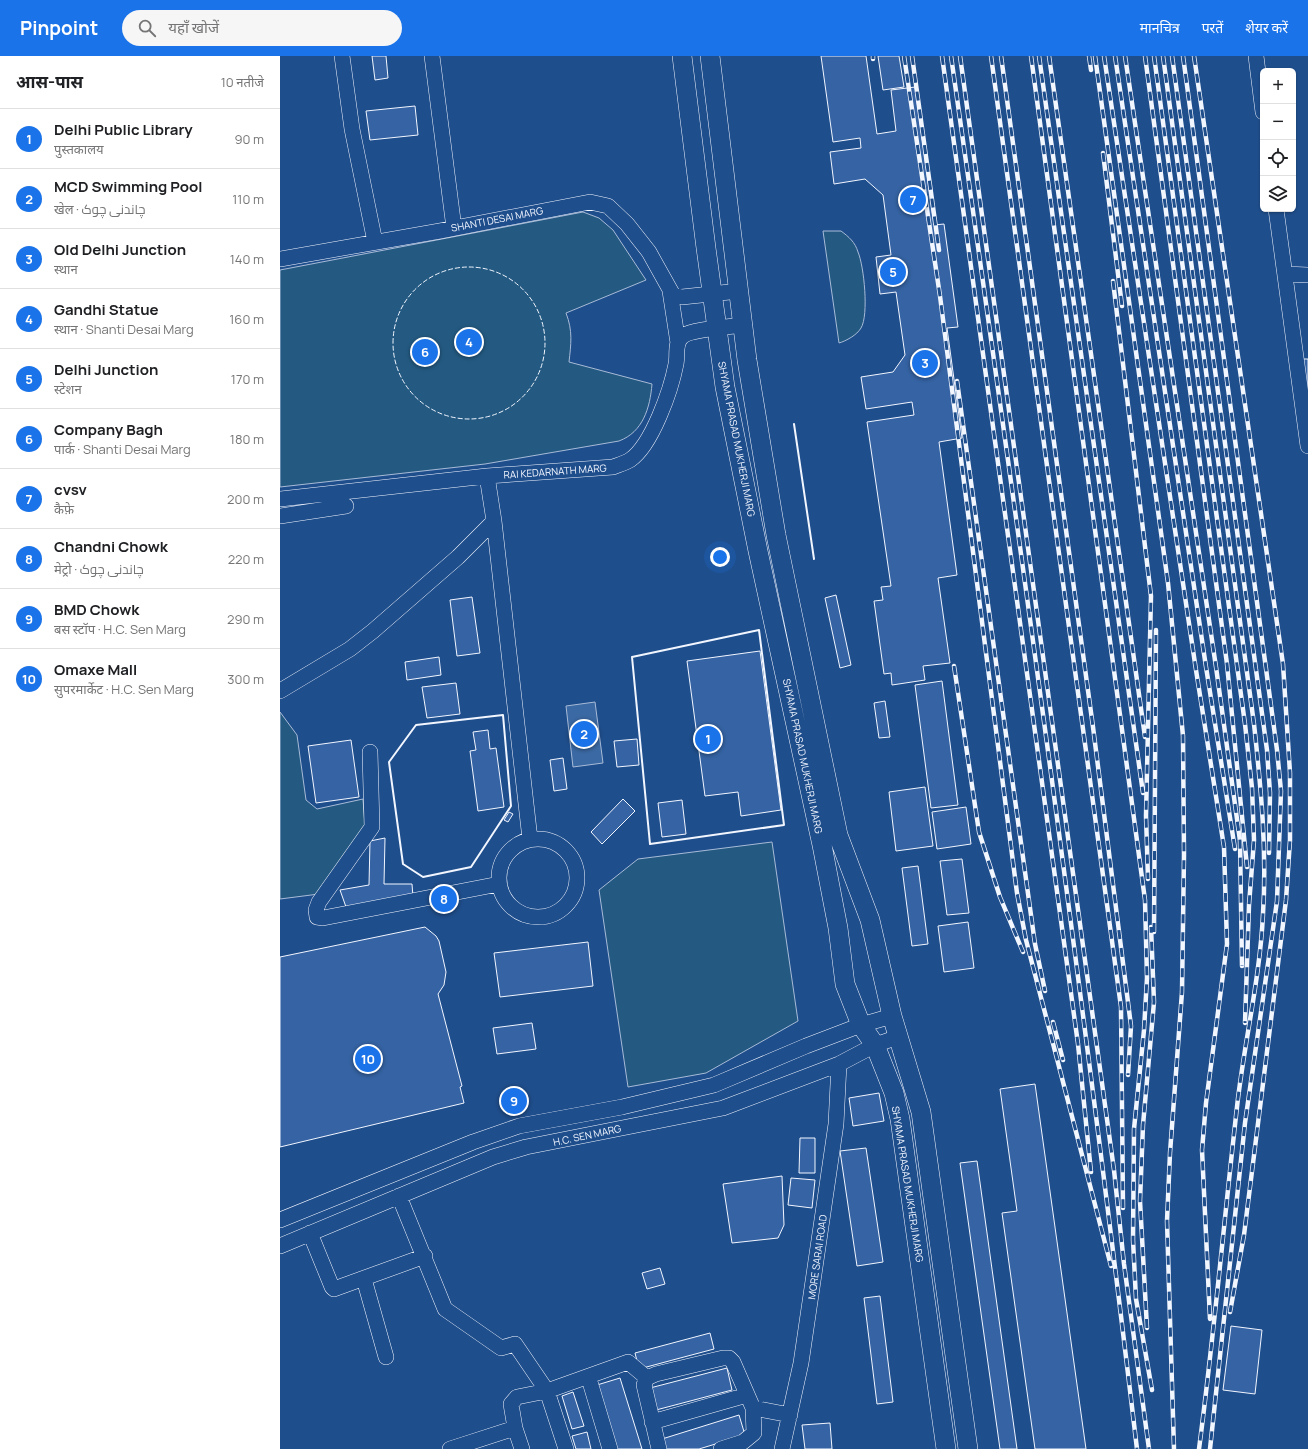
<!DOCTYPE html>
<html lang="hi">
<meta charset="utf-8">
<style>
body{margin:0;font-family:Manrope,Cairo,"Noto Sans Devanagari",sans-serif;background:#f6f6f6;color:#202124}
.controls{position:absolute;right:12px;top:12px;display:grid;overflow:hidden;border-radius:6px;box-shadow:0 1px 3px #0004}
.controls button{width:36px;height:36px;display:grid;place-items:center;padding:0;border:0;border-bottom:1px solid #e0e0e0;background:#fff;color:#202124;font:20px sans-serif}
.you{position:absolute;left:440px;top:501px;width:14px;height:14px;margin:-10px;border:3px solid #fff;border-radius:50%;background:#1a73e8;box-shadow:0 0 0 6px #1a73e833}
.badge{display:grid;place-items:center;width:26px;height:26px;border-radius:50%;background:#1a73e8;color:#fff;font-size:13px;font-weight:700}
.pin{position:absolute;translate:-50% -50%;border:2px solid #fff;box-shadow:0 1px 4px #0006}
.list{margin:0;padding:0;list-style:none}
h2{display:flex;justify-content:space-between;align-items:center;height:52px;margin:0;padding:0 16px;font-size:17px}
h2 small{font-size:13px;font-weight:400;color:#757577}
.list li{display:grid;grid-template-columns:26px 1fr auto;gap:12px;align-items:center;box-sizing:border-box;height:60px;padding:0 16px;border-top:1px solid #e0e0e0}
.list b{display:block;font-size:15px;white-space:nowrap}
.list p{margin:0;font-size:13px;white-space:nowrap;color:#757577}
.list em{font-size:13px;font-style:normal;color:#757577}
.icon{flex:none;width:22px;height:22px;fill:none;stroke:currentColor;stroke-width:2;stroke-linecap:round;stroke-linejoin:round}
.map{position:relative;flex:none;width:1028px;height:1393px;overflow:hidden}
header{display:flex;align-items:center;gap:24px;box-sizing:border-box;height:56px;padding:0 20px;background:#1a73e8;color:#fff}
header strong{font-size:19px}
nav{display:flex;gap:22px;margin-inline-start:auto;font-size:14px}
.search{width:280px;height:36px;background:#f6f6f6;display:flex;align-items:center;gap:10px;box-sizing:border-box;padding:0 14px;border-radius:22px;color:#757577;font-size:15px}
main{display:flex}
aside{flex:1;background:#fff}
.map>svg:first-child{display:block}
.green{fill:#245a82;stroke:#a8bbd7}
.water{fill:#3b69a3;stroke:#a8bbd7}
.building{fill:#3563a3;stroke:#f2f6ff}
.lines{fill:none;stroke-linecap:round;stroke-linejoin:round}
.minor-casing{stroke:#f2f6ff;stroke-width:16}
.major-casing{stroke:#f2f6ff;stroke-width:20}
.minor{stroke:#1f4e8c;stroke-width:15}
.major{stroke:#1f4e8c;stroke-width:19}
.rail-casing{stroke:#f2f6ff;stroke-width:4.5}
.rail{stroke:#1f4e8c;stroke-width:3;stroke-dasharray:9;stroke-linecap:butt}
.fence{stroke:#f2f6ff;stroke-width:1;stroke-dasharray:5 2;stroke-linecap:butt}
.wall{stroke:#f2f6ff;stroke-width:2}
.labels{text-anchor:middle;stroke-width:3;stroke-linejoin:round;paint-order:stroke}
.street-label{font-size:10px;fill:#f2f6ff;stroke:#1f4e8c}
</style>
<header>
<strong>Pinpoint</strong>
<div class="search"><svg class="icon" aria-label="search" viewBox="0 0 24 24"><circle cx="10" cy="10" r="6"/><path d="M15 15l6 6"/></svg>यहाँ खोजें</div>
<nav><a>मानचित्र</a><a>परतें</a><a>शेयर करें</a></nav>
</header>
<main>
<aside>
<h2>आस-पास<small>10 नतीजे</small></h2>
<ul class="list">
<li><span class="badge">1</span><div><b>Delhi Public Library</b><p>पुस्तकालय</p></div><em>90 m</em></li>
<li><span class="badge">2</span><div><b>MCD Swimming Pool</b><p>खेल · چاندنی چوک</p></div><em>110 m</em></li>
<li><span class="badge">3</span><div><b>Old Delhi Junction</b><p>स्थान</p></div><em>140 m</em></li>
<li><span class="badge">4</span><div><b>Gandhi Statue</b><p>स्थान · Shanti Desai Marg</p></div><em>160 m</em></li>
<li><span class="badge">5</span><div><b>Delhi Junction</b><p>स्टेशन</p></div><em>170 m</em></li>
<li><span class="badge">6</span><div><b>Company Bagh</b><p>पार्क · Shanti Desai Marg</p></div><em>180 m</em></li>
<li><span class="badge">7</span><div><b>cvsv</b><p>कैफ़े</p></div><em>200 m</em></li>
<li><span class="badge">8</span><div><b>Chandni Chowk</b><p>मेट्रो · چاندنی چوک</p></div><em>220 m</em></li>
<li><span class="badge">9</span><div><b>BMD Chowk</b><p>बस स्टॉप · H.C. Sen Marg</p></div><em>290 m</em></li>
<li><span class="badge">10</span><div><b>Omaxe Mall</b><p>सुपरमार्केट · H.C. Sen Marg</p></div><em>300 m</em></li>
</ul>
</aside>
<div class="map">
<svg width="1028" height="1393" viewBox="0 0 1028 1393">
<rect width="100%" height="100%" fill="#1f4e8c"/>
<path class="green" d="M303,156L319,162L333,174L366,224L286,257C293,275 291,288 289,306L372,328C370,352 363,376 339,385L205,408L0,431V214Z
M543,175H561C569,181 575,186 578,196C584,210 589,259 581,272C577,279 566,285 559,287Z
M0,656L17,679L26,744L37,753L83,743L85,769L39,838L0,843Z
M492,786L518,965L426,1017L348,1031L319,834L358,803Z"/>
<path class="water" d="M315,646L323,707L293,711L286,650Z"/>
<path class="building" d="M92,0H106L108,22L95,24Z
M541,0H586L597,78L616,75L611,34L635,31L654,169L664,168L678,271L667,272L682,382L659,386L677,519L658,522L670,607L643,610L645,624L612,629L611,617L604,618L594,545L603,544L601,531L611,530L587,366L634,359L632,346L586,353L581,321L613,316L625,299L616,236L600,238L596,201L611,199L603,139L585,123L554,128L550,96L581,92L580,82L553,86Z
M598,0H619L624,31L603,34Z
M135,50L138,79L90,84L86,55Z
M1022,303H1028V334H1026Z
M556,539L571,609L560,612L545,542Z
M192,541L200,597L177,600L170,544Z
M480,595L501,754L461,760L458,736L425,740L407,605Z
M159,601L161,619L127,624L125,606Z
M662,625L678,749L651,752L635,629Z
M176,627L180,658L147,662L142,631Z
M605,645L610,681L599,682L594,647Z
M208,674L210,693L216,692L224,751L198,755L190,695L196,694L193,676Z
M357,683L359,709L337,711L334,685Z
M71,684L79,741L36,747L28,690Z
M283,702L287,733L274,735L270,704Z
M645,731L653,790L616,795L609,736Z
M343,743L355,755L322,788L311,776Z
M402,744L406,778L382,781L378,747Z
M686,751L691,788L657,793L652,756Z
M229,756L233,758L228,766L224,764Z
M105,782L104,828H132L133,841L66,851L60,834L89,829L90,785Z
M682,803L689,857L667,859L660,805Z
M638,810L648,888L632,890L622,812Z
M688,866L694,912L664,916L658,870Z
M145,871L156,880L159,885L166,916L164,929L158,938L182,1030L180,1031L184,1047L0,1091V901Z
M308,886L313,930L220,941L214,897Z
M252,967L256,993L217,998L213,972Z
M755,1028L806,1393H755L722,1157L737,1155L720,1033Z
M599,1037L604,1065L573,1070L569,1042Z
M520,1082H535V1117H519Z
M586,1092L603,1206L577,1210L560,1095Z
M697,1105L737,1393H720L680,1107Z
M502,1120L504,1169L498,1182L452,1187L443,1128Z
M511,1122L535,1124L532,1152L508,1149Z
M380,1212L385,1228L367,1233L362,1217Z
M600,1240L613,1346L597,1348L584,1242Z
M951,1270L982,1274L975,1338L943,1334Z
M430,1277L434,1293L359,1313L355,1297Z
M447,1312L452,1334L376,1354L370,1332Z
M340,1322L362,1393H337L317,1329Z
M293,1336L304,1370L292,1373L282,1340Z
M459,1359L465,1379L419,1393H385L382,1383Z
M550,1367L552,1393H525L522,1369Z
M307,1376L311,1393H296L292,1380Z"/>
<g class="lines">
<defs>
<path id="minor" d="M62,0L72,73L95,186
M152,0L174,172
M976,0L983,56
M996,153L1028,390
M0,203L160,175L310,146L328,150L347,168L369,196L393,239L402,241L459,235
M1005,218L1028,219
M390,235L398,287
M207,420L214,465L250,783
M0,443L207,420L333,411C338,409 345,407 350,404C372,389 391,334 396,308C398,299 394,286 403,280C412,273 450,271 463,269
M0,460L66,450
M0,635L70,593L93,575L178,501L214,465
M90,696L92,771L39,846L36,854L37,861L43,862L219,828
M219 822a39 39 0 1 1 78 0a39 39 0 1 1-78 0Z
M119,1140L165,1253L221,1292L235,1288L267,1335L286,1393
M0,1164L193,1086L239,1070L342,1051L434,1029L526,990L581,969L612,960
M30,1177L52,1231L54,1233L145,1200
M0,1190L213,1101L246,1091L443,1052L559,1008L595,989L618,981
M84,1223L106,1301
M310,1326L330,1393
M372,1366L467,1339
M235,1372L242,1393
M170,1393L235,1372L231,1348L237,1341L267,1335L348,1306L367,1322
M379,1393L364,1329L367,1322L376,1318L443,1302H449L453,1306L473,1352L510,1359
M441,1393L463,1386L474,1377L473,1352
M502,1393L521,1307L556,1068L559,1008"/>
<path id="major" d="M402,0L426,192L445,331L478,495L542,789L558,872L565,928L581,969L595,989L614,1037L620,1063L666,1393
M430,0L467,304L496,479L558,779L590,864L612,960L641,1056L688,1393"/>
</defs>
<use href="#minor" class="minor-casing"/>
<use href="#major" class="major-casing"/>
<use href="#minor" class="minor"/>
<use href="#major" class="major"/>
<defs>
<path id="rail" d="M593,0V3
M624,0L660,240L737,837L746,884L831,1210
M632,0L659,194
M662,0L798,988L811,1116
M671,0C737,464 802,928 857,1393
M680,0L834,1114L844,1208L869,1393
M711,0L841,951L843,1152
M721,0L813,671L851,970L848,1019
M751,0L865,844L867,922L864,974L854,1073L853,1184L856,1243L872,1334
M759,0L863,737
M769,0L865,681
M809,0L811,14
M815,0L888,527L903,680L904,799L902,936L890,1097L887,1165L894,1393
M824,0L916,614L944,791L947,888L926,1047L922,1094L930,1263
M835,0L926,611L955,793
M845,0L936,611L957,763L960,785L962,910
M865,0L947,608L967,811
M874,0L965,668L972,732L974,784L969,849L965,967
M883,0L974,668C981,732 987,795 983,858C980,923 964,987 957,1051C944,1165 934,1279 919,1393
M892,0L987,694L990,737L989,797
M903,0L997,694L1001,735L997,845L965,1067L930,1393
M914,0L1003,608L1010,717V784L1006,844L964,1179L950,1256
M823,97L842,250
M833,225L871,540L866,760L868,823
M677,325L755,888L765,935
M674,610L699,776L720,841L743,896
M874,876L876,574
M773,966L783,1004
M867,1272L860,1145L863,1069L874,946L871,871"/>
</defs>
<use href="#rail" class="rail-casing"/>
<use href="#rail" class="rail"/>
<path class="fence" d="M113 287a76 76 0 1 1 152 0a76 76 0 1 1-152 0Z"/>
<path class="wall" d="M514,368L534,503
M479,574L504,769L370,788L352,601Z
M223,659L231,750L191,811L143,821L123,808L109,706L136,669Z"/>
</g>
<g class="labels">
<g class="street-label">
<text transform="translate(217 163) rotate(-11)" y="4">SHANTI DESAI MARG</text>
<text transform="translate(457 383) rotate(79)" y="4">SHYAMA PRASAD MUKHERJI MARG</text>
<text transform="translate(275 415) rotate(-4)" y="4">RAI KEDARNATH MARG</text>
<text transform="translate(523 700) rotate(78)" y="4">SHYAMA PRASAD MUKHERJI MARG</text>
<text transform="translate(307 1079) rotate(-12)" y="4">H.C. SEN MARG</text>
<text transform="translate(628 1128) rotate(81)" y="4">SHYAMA PRASAD MUKHERJI MARG</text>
<text transform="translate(537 1201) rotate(-82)" y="4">MORE SARAI ROAD</text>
</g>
</g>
</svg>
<div class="controls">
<button>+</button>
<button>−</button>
<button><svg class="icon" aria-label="locate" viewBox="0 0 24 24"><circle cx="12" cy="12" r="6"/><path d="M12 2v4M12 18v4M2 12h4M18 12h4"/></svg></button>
<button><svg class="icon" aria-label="layers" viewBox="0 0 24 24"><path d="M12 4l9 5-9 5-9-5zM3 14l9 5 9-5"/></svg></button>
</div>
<div class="you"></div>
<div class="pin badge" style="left:428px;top:683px">1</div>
<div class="pin badge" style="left:304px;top:678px">2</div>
<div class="pin badge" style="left:645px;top:307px">3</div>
<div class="pin badge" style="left:189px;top:286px">4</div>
<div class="pin badge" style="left:613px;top:216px">5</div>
<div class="pin badge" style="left:145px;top:296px">6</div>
<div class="pin badge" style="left:633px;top:144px">7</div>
<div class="pin badge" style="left:164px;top:843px">8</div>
<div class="pin badge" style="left:234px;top:1045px">9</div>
<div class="pin badge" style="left:88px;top:1003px">10</div>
</div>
</main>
